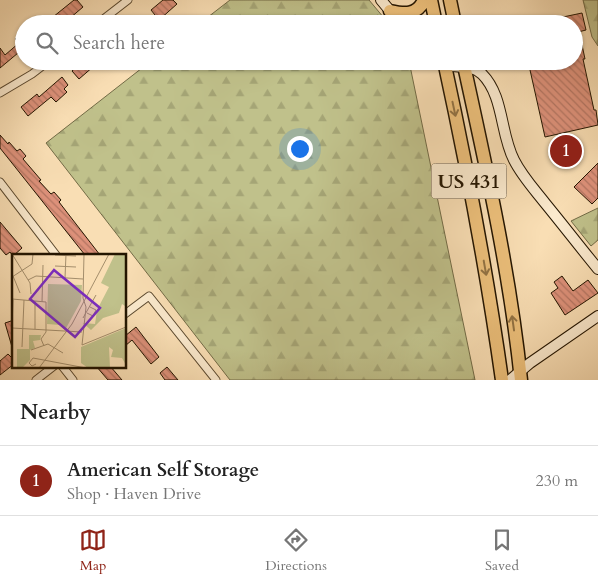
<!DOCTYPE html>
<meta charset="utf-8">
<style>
body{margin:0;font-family:Cardo,serif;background:#f2f2f2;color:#222}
.you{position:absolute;left:299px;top:148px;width:18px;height:18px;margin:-12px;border:4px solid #fff;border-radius:50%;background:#1a73e8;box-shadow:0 0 0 8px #1a73e833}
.badge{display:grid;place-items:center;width:32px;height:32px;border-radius:50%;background:#8f2418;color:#fff;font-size:16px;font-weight:700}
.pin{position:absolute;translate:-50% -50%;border:2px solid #fff;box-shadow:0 1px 5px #0006}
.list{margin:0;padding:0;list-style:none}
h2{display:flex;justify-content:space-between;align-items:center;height:65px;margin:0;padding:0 20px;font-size:21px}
h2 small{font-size:16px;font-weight:400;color:#767676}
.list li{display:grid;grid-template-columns:32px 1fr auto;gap:15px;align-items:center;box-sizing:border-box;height:70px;padding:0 20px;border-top:1px solid #e0e0e0}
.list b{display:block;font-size:19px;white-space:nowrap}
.list p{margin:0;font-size:16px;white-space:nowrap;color:#767676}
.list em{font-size:16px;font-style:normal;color:#767676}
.icon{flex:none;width:28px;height:28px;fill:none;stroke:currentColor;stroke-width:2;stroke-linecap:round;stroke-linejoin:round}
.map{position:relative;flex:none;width:598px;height:380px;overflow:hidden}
.search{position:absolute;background:#fff;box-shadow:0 1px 4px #0004;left:15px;right:15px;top:15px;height:55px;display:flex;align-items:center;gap:12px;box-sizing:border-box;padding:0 18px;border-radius:28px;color:#767676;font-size:19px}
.sheet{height:135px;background:#fff}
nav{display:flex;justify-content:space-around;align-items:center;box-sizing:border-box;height:70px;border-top:1px solid #e0e0e0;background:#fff;font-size:14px;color:#767676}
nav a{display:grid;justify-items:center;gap:2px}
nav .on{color:#8f2418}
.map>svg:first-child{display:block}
.forest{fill:url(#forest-firs);stroke:#726b46}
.building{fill:url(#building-back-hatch);stroke:#241500}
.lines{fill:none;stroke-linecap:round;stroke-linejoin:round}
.street-casing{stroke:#59472d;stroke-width:9}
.secondary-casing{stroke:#241500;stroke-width:12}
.highway-casing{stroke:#241500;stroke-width:15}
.street{stroke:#fbeace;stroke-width:7}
.secondary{stroke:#fbeace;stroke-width:10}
.highway{stroke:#ecbf7a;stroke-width:12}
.oneway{stroke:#927243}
.labels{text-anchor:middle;stroke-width:4.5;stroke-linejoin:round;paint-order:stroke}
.shield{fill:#fbeace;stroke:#64553e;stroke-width:1}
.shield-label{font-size:20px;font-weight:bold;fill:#241500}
.inset-road{fill:none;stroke:#a48e6c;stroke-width:1}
.view{fill:#7b2cbf;fill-opacity:0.15;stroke:#7b2cbf;stroke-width:2.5}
.inset-edge{fill:none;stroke:#241500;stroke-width:2.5}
</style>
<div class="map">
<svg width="598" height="380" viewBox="0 0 598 380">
<defs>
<pattern id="forest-firs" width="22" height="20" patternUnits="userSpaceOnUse" patternTransform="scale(1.25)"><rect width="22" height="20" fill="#c0c18b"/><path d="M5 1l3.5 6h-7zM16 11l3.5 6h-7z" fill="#a5a576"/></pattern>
<pattern id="building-back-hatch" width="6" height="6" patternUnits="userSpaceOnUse" patternTransform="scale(1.25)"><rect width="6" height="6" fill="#dd917a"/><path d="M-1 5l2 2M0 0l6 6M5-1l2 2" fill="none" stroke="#b37562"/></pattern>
</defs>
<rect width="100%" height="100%" fill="#f9deb4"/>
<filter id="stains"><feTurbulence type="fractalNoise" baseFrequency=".004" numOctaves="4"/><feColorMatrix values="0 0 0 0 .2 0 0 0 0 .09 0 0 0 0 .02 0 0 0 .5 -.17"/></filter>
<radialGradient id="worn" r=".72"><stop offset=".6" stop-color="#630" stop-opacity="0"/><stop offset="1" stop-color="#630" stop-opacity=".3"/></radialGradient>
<path class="forest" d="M230,0H369L389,24H199Z
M583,0H598V46L592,37Z
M151,61H409L475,380H230L46,143Z
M598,208V240L591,246L571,221Z"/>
<path class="building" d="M74,0H77L83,7L63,24H42L51,16L53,17Z
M163,0H173L177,4L159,20L151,10Z
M582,13L586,30L574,33V24H545L544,21Z
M24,32V59L18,53L0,68V48L5,55L19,43L15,39Z
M582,45L585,59H583L594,110H596L598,125L545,137L528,61H574V47Z
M83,61H90L94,66L79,79L72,71Z
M62,77L68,85L64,89L67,92L56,102L51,97L28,116L21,107L37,94L39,97Z
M0,135L8,144L9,142L17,151L20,149L26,156L23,159L41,180L39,181L51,194L54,192L61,200L59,202L100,255H85L0,148Z
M579,143L582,154L564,158L561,147Z
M598,163V198L592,204L574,187Z
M0,222L22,248L13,256L10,252L6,255L0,248Z
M562,276L573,291L588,280L598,293L565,315L551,293L558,288L554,282Z
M14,320V346L12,347L5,323Z
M136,327L159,357L151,364L132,340L125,346V336Z
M8,354L14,360V364L0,375V361Z
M96,366H110L122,380H108Z
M167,367L178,380H165L160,373Z"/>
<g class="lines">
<defs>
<path id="street" d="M97,24L128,0
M0,93L32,74L49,61
M0,182L56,255
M125,314L149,296L216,380
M62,366L73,380
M36,380L54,366"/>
<path id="secondary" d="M381,0L401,24
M439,62C452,71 468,61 482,74C504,96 500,133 514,160C522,176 534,189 545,203C563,225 580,247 598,269
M510,380L530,363L598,316"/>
<path id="highway" d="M431,0L436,24
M450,0L455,24
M390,11C404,14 417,16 424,0
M444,61C467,167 487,273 502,380
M463,61C486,166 510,273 521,380"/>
</defs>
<use href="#street" class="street-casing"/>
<use href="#secondary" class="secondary-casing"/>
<use href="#highway" class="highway-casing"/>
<use href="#street" class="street"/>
<use href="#secondary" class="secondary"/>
<use href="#highway" class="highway"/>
</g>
<defs><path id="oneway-shaft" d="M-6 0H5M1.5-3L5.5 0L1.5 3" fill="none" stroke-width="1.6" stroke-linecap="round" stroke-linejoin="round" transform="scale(1.25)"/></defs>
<g class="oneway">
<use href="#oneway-shaft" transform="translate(454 109) rotate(78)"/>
<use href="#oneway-shaft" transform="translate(485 268) rotate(80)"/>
<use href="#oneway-shaft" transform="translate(513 323) rotate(-98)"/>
</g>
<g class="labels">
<rect class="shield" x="431.5" y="163.5" width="75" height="35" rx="4"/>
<g class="shield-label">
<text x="469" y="188">US 431</text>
</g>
</g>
<g transform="translate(12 254)">
<rect width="114" height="114" fill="#f9deb4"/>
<path d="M103,0H114V71L113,52L110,50L107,59L91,64L79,76L71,69L83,70L85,56L97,33L89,29ZM36,30L70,31L69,47L53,76L48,71L35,70ZM114,74V111L110,104L99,103L101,96L97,93L98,114H76L69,109V93ZM17,81H29L28,86L21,87L23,94L18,96V106L11,113H5V95H17Z" fill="#c0c18b"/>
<path class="inset-road" d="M0,0L18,29L19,40M72,0L71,44L74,53L70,91L114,73M43,1L64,2M43,12L64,13M1,22L8,39M0,23L20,10L21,0M53,24L54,0M16,26L24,22L71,25M0,45L34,48V78L29,85L32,92M30,48L31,11M75,59L81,62L84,56L78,53M71,64L84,41M0,74L70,78M0,74L1,46M23,75V47M10,93L12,46M19,96L36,90L51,99M24,110L20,112L17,109L21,104L74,114M27,114L60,70L97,0"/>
<path class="view" d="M42,16L88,54L63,83L18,45Z"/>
<rect width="114" height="114" class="inset-edge"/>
</g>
<rect width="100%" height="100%" filter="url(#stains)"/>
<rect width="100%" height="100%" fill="url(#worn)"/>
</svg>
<div class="you"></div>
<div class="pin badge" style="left:566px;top:151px">1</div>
<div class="search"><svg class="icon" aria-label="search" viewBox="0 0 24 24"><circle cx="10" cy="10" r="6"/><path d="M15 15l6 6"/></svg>Search here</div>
</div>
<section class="sheet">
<h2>Nearby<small></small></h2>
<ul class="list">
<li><span class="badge">1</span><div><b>American Self Storage</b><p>Shop · Haven Drive</p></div><em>230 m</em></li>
</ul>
</section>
<nav>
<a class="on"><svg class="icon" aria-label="map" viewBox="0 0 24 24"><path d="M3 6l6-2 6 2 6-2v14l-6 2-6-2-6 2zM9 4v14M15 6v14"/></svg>Map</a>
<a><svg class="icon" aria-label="directions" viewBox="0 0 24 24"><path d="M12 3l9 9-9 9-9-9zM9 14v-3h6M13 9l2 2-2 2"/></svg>Directions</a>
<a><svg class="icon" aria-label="saved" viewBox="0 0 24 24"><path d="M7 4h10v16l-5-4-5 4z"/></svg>Saved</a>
</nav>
